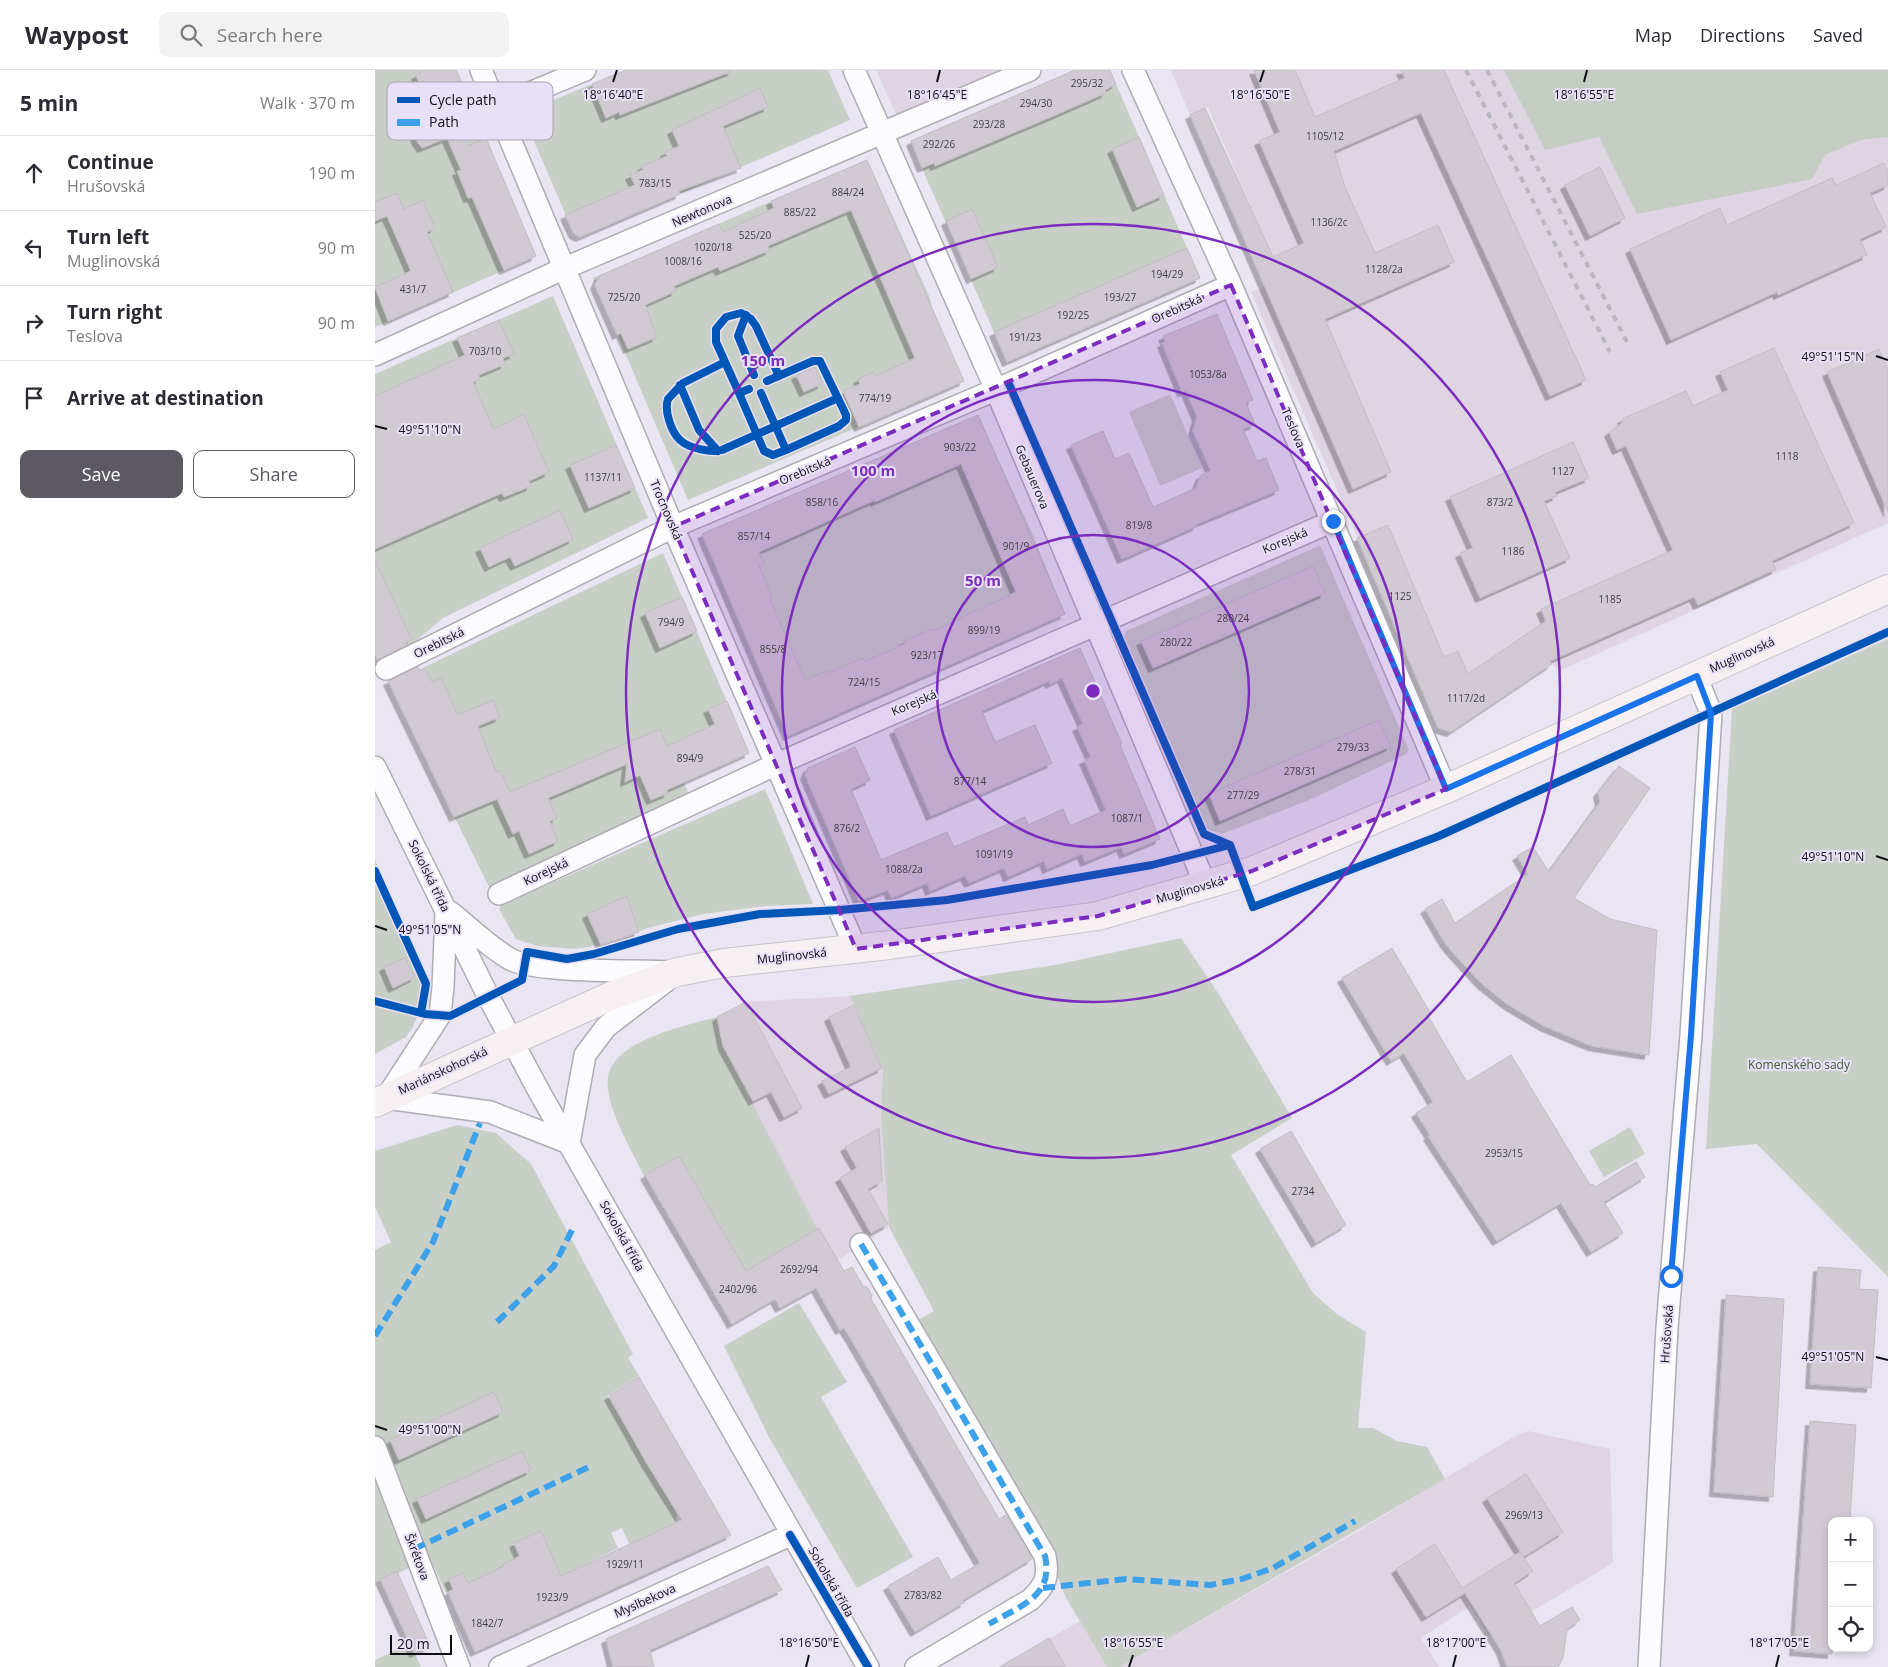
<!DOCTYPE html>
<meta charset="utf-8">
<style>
body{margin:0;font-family:"Open Sans",sans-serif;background:#f2f2f3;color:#2b2b33}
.controls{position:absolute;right:15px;bottom:15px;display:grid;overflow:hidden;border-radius:10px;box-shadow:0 2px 8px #0003}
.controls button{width:45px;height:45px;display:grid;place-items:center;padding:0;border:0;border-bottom:1px solid #e1e1e2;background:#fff;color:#2b2b33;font:25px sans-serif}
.scale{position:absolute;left:15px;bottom:12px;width:62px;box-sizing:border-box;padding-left:5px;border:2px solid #100e15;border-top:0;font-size:14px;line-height:18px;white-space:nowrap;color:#100e15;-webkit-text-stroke:4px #e8e0f7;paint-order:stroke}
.stop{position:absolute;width:15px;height:15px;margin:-11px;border:4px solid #1a73e8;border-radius:50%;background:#fff}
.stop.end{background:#1a73e8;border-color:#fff;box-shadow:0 1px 5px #0008}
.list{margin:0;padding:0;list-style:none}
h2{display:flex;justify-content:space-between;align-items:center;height:65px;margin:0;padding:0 20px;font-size:21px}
h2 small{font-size:16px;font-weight:400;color:#7c7c81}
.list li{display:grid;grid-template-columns:32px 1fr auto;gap:15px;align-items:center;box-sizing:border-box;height:75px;padding:0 20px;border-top:1px solid #e1e1e2}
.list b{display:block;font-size:19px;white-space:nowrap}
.list p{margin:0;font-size:16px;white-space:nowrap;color:#7c7c81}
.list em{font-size:16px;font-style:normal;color:#7c7c81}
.actions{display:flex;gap:10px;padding:15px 20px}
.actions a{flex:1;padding:11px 0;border:1px solid #5c5962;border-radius:10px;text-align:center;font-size:18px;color:#5c5962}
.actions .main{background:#5c5962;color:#fff}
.icon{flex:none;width:28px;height:28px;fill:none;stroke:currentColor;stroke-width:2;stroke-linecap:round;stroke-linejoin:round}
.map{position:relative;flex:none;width:1513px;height:1597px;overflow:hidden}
header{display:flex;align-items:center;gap:30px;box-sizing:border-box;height:70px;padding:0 25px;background:#fff;border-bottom:1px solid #e1e1e2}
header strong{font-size:24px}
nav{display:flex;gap:28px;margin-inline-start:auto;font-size:18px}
.search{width:350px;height:45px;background:#f2f2f3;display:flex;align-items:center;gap:12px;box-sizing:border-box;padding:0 18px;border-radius:10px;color:#7c7c81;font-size:19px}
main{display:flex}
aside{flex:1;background:#fff}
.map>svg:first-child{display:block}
.industrial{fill:#ded4e2}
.green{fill:#c8cfc7}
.forest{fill:#c4ccc3}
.building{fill:#d2cad3;stroke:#c2bcc4;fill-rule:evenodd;filter:url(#shadow)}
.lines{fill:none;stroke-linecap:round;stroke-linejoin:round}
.minor-casing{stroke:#aeabb4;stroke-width:24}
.major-casing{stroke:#c7c5cb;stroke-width:30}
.minor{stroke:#fcfbfd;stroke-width:21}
.major{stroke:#f6f0f3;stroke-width:28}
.rail{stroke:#b9b7bb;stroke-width:4;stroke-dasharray:6 6;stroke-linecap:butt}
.quiet{stroke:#3da1ea;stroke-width:6;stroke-dasharray:12 6;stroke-linecap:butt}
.cycleway-casing{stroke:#e8e0f7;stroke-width:11}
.cycleway{stroke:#0057b8;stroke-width:8}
.route{stroke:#1a73e8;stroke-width:6}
.marked{fill:#7b2cbf;fill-opacity:0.2;stroke:#7b2cbf;stroke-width:4;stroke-dasharray:10 6;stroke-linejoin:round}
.ticks{fill:none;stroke:#100e15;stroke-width:2}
.ring{fill:none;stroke:#7b2cbf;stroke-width:2.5}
.labels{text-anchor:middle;stroke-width:4;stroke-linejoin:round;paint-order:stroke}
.number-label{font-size:10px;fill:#403d44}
.street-label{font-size:12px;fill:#100e15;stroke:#e8e0f7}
.park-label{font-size:12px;fill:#3f592f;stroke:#e8e0f7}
.key{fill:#e8e0f7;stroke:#a7a1b3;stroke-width:1}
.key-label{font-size:14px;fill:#100e15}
.ticks-label{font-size:12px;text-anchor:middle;fill:#100e15;stroke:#e8e0f7;stroke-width:4;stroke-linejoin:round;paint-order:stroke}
.centre{fill:#7b2cbf;stroke:#e8e0f7;stroke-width:2.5}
.ring-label{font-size:15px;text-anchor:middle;font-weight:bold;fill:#7b2cbf;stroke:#e8e0f7;stroke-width:4;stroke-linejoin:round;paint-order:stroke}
</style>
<header>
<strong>Waypost</strong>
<div class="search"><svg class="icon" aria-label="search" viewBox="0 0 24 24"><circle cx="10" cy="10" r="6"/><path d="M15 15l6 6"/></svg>Search here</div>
<nav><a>Map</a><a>Directions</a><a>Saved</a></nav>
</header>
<main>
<aside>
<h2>5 min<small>Walk · 370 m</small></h2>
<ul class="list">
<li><svg class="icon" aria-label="ahead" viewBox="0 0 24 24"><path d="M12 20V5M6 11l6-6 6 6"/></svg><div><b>Continue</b><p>Hrušovská</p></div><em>190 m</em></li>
<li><svg class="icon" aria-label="left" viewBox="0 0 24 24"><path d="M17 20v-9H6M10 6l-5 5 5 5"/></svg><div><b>Turn left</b><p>Muglinovská</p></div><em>90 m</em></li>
<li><svg class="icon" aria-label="right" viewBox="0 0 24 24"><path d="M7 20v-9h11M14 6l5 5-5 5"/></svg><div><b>Turn right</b><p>Teslova</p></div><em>90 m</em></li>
<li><svg class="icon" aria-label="arrive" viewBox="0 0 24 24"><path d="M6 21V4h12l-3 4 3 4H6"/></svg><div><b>Arrive at destination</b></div></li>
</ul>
<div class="actions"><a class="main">Save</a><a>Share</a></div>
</aside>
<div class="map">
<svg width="1513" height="1597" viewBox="0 0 1513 1597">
<defs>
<filter id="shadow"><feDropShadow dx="-4.5" dy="4.5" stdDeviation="0" flood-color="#0004"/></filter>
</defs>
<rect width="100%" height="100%" fill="#e9e5f2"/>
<path class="industrial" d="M501,0H627L522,46Z
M796,0H1129L1170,79L1224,67L1450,85L1486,70L1513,67V453L1184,601L1177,594L1076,662L1066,660L876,222L890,216L880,195L897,187L833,37L815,45Z
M475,926L508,998L506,1047L514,1157L462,1191L443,1160L348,976L342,947L371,932Z
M1153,1361L1235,1379L1238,1493L1114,1567L1095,1536L1046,1568L1064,1597H745L980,1463L1142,1365Z
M705,1551L732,1597H623Z"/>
<path class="green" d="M0,0H81L161,186L0,257Z
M251,0H453L475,50L205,167L199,164L147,43Z
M700,0H735L825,208L632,292L535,71Z
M492,90L555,228L572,319L313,430L218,208Z
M178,226L273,448L68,548L33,578L4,591L0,584V304Z
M795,324L827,398L785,416L754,342Z
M603,345L657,463L690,544L457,647L411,662L327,465Z
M944,476L946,477L1034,680L1032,684L934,730L847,764L832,759L749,568L751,561Z
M288,483L374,683L309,713L316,730L116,821L14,614Z
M1513,569V1207L1382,1074L1331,1079L1357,639Z
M390,719L438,834L391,836L328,844L273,858L226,875L199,879L162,876L141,869L124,839L126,835Z
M0,790L49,901L44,942L38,957L31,967L0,984Z
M806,868L845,926L917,1048L856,1085L938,1223L963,1245L991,1262L983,1358H998L1022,1371L1052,1377L1070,1409L745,1597H732L690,1526L682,1505L543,1250L559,1241L514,1157L506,1047L508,998L475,926L680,895Z
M342,947L348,976L443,1160L370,1202L302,1089L270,1108C258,1082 229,1036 233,1007C240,969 311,956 342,947Z
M82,1055L121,1063L156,1094L258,1284L253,1288L264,1306L232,1326L302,1444L300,1454L255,1476L247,1458L236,1463L243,1478L177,1511L164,1462L138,1474L151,1503L100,1511L71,1523L55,1488L0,1514V1180L16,1172L0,1137V1081Z
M1255,1057L1270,1084L1229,1107L1214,1081Z
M424,1233L472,1312L446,1327L538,1487L482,1518L395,1369L349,1276Z
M35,1573L46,1597H0V1590Z"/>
<path class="forest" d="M1129,0H1513V67L1486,70L1450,85L1437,109L1262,144L1224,67L1170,80Z"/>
<path class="building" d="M51,0H81L87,13L69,21L93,76L111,68L161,186L129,200L97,127L93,128L82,101L86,100L72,68L47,78L42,71L28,38L51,29L41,5Z
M251,0H357V1L245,45L244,42L231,48L217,14Z
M700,0H735L741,14L730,20L731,23L683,44L560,96L559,93L547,98L536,71Z
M879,0H920L940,47L1030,8L1026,0H1069L1211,310L1175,326L1046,43L959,81L970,117L1000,183L1063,155L1079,192L950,249L1016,402L978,419L815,45L830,38L898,187L929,173L884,71L905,62Z
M385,18L393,37L348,56L366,98L304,121L305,124L205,167L199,164L190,145L260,115L255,105L268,100L267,96L292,86L290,82L304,76L297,60Z
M764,67L789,125L762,137L737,79Z
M492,90L589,311L484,357L468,321L485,314L483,309L498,302L500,306L540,288L476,140L393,176L395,180L345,201L343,197L299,216L301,221L270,235L282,267L253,279L246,263L242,265L220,215L224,206L344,154L348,162L399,138L396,131Z
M1509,93L1513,102V115L1495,123L1511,157L1485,169L1492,185L1403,225L1402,222L1296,270L1255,179L1345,138L1352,155L1457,108L1461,115Z
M1225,97L1250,148L1215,166L1190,115Z
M22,123L29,139L48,130L60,158L52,162L78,222L13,251L0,217L36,201L12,146L0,151V132Z
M597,139L623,197L596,209L571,151Z
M812,178L825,208L632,292L619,262Z
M842,244L878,330L871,333L880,354L868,359L882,391L891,388L904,420L822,454V456L747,489L696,375L728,361L740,389L754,383L778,437L821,418L826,405L836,401L818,361L822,347L811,321L807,322L787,273L791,272L788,266Z
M124,250L139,284L128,288L130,294L104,305L105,309L98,312L119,359L149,344L174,402L154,411L156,416L129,427L127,423L0,479V326L90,285L82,268Z
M1399,278L1479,453L1397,491L1401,499L1323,535L1319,527L1175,591L1177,594L1076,662L1063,658L982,468L1013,455L1069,587L1083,581L1093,604L1171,551L1166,539L1298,480L1251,376L1242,380L1234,362L1248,352L1247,349L1311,321L1318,336L1353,320L1345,302Z
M1504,279L1513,299V442L1452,302Z
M440,297L447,314L429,322L421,305Z
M603,345L690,544L413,666L327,464ZM586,394L641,522L558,561L557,559L529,571L530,574L507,584L490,591L488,588L454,603L453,600L430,610L394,527L397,526L384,496L389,494L384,482L500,430V432Z
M1198,372L1214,408L1180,422L1182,426L1169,431L1195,488L1105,528L1085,483L1098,478L1075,427Z
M241,375L260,418L214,438L195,395Z
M185,440L198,469L140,496L135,487L114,497L105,478Z
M0,490L37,570L31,572L32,575L3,590L0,584Z
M938,496L950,523L778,598L766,571Z
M307,527L322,561L285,578L270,543Z
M705,578L747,674L745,675L785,769L749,784L746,777L710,792L707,784L672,799L669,791L633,807L629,798L594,813L590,806L555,821L552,813L517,828L513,820L484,831L430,705L433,698L480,677L495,710L476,719L506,790L572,762L579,777L650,747L653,755L688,739L695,756L731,740L709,690L716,687L702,657L708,654L687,608L675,614L674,611L607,641L620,672L660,655L677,693L556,746L519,660Z
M43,597L44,601L50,599L57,612L66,608L83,645L118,630L125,647L103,656L121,702L125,700L135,722L285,659L292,676L340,654L333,639L352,631L374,683L292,720L293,723L276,730L265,705L250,712L252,694L173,728L182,748L175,751L183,771L154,784L144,761L138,764L122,729L79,747L13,611Z
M1004,650L1016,676L845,751L834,724Z
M1244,696L1275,718L1199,828L1235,849L1282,860L1274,985L1217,976L1169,956L1132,934L1107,914L1080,885L1070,873L1050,839L1067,829L1080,853L1153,804L1142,786L1158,777L1174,802L1225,732L1223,723Z
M252,826L264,862L226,875L212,844Z
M1017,878L1056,944L1053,946L1092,1012L1136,985L1215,1115L1218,1114L1220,1117L1261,1092L1270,1107L1229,1132L1248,1163L1216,1182L1186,1133L1122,1171L1053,1066L1055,1065L1041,1043L1058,1032L1029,983L1016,991L967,908Z
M30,888L40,907L18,918L9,897Z
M371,932L427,1038L409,1047L396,1022L378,1031L348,976L342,947Z
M479,935L507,998L454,1024L447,1011L476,997L454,947Z
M504,1058L507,1111L493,1119L513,1154L496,1163L465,1108L482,1098L470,1077Z
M916,1061L971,1155L941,1173L885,1079Z
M304,1086L371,1201L444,1158L469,1201L477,1197L488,1216L492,1217L497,1225L496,1229L624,1449L631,1445L657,1489L588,1530L590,1532L540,1562L513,1516L563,1487L576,1510L605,1493L476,1269L469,1258L465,1260L441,1218L405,1238L400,1229L357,1254L270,1105Z
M1443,1197L1486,1200L1484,1219L1503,1220L1496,1318L1435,1314Z
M1351,1225L1409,1229L1398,1427L1339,1422Z
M264,1307L356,1465L100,1582L73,1522L78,1519L74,1509L88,1503L93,1513L129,1496L128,1494L145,1486L139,1473L166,1461L186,1506L307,1450L271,1392L234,1326Z
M119,1322L128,1342L24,1390L15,1370Z
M1435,1351L1481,1355L1475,1451H1457V1584L1419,1581Z
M147,1381L156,1400L51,1449L42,1429Z
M1151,1404L1188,1462L1148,1487L1158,1501L1139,1513L1165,1556L1197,1537L1205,1550L1192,1559L1188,1588L1183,1597H1132L1126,1580L1090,1523L1051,1547L1021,1499L1060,1474L1087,1518L1145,1482L1148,1486L1112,1428Z
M393,1496L407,1520L275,1580L279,1597H238L231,1569Z
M22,1501L55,1576L39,1583L5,1509Z
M674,1568L691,1597H625Z"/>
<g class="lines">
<defs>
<path id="minor" d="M106,0L298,457L481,879
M479,0L621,320L831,816
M758,0L856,215L1071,719
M121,37L210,0
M0,285L190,198L655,0
M11,599L298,457L634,314L856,215
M0,697L113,926L166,1025L493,1597
M124,824L402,694L958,451
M71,842L68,917L65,945L11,1028L115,1042L194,1073
M75,842C94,857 114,877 135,889C161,903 261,900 295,902
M194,1073L210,985L231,957L291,911
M486,1174L670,1486C674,1507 671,1515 655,1530L541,1597
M0,1377L84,1597
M125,1597L415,1465
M1274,1597L1292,1258L1316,965L1336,643L1321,606"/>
<path id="major" d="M0,1033L236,926L302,902L349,893L515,875L723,846L877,801L1071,719L1513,519"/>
</defs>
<use href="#minor" class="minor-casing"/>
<use href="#major" class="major-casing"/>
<use href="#minor" class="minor"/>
<use href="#major" class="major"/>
<path class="rail" d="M1091,0L1235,282
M1112,0L1252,272"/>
<path class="quiet" d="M486,1174L670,1486C679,1527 645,1536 614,1554
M122,1252L179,1196L197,1160
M0,1266L58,1172L105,1053
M39,1479L214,1397
M668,1518L751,1509L835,1515L867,1509L898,1498L980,1451"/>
<defs>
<path id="cycleway" d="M371,245L363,266L379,305
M350,292L308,313L293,329C289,340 296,362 305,370C313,378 336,383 347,380L463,328
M634,314L829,764L855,775L878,837L1064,766L1513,562
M305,315L324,360L343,381
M374,319L364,323L341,272V259L351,247L366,243L376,249L381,256L404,306
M364,323L389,381L398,385L411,380
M386,323L411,380L464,356L471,350V345L445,291H438L392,311
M0,801L51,914L46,943
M0,931L50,944L75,946L147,910L152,882L192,889L219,884L303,859L385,844L465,840L572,830L777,795L855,775
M415,1465L493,1597"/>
</defs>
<use href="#cycleway" class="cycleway-casing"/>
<use href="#cycleway" class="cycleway"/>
</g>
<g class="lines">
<path class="route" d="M958,451L1071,719L1322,606L1336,643L1316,965L1296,1206"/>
</g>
<path class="marked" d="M856,215L1071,719L877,801L723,846L481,879L298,457Z"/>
<path class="ticks" d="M238,12L242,0M562,12L565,0M885,12L889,0M1209,12L1212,0M1501,286L1513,290M0,356L12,359M1501,786L1513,790M0,856L12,860M1501,1287L1513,1290M0,1356L12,1360M431,1597L434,1585M754,1597L758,1585M1078,1597L1081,1585M1401,1597L1404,1585"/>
<g class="ring">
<circle cx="718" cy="621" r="156"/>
<circle cx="718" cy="621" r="311"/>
<circle cx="718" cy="621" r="467"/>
</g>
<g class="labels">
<g class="number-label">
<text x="712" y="17">295/32</text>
<text x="661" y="37">294/30</text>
<text x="614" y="58">293/28</text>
<text x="950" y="70">1105/12</text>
<text x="564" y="78">292/26</text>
<text x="280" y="117">783/15</text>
<text x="473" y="126">884/24</text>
<text x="425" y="146">885/22</text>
<text x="954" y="156">1136/2c</text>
<text x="380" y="169">525/20</text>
<text x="338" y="181">1020/18</text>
<text x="308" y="195">1008/16</text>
<text x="1009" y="203">1128/2a</text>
<text x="792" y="208">194/29</text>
<text x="38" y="223">431/7</text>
<text x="249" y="231">725/20</text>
<text x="745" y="231">193/27</text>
<text x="698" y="249">192/25</text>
<text x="650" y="271">191/23</text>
<text x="110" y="285">703/10</text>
<text x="833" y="308">1053/8a</text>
<text x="500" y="332">774/19</text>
<text x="585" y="381">903/22</text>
<text x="1412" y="390">1118</text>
<text x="1188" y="405">1127</text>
<text x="228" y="411">1137/11</text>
<text x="447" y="436">858/16</text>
<text x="1125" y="436">873/2</text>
<text x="764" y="459">819/8</text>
<text x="379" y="470">857/14</text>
<text x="641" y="480">901/9</text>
<text x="1138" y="485">1186</text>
<text x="1025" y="530">1125</text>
<text x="1235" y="533">1185</text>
<text x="858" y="552">280/24</text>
<text x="296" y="556">794/9</text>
<text x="609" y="564">899/19</text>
<text x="801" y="576">280/22</text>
<text x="398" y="583">855/8</text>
<text x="552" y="589">923/17</text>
<text x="489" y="616">724/15</text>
<text x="1091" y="632">1117/2d</text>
<text x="978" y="681">279/33</text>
<text x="315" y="692">894/9</text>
<text x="925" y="705">278/31</text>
<text x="595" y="715">877/14</text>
<text x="868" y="729">277/29</text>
<text x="752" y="752">1087/1</text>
<text x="472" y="762">876/2</text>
<text x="619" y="788">1091/19</text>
<text x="529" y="803">1088/2a</text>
<text x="1129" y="1087">2953/15</text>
<text x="928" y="1125">2734</text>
<text x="424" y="1203">2692/94</text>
<text x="363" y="1223">2402/96</text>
<text x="1149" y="1449">2969/13</text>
<text x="250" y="1498">1929/11</text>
<text x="548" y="1529">2783/82</text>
<text x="177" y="1531">1923/9</text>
<text x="112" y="1557">1842/7</text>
</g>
<g class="street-label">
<text transform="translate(327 141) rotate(-23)" y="4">Newtonova</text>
<text transform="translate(802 239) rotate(-24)" y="4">Orebitská</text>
<text transform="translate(918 358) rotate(67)" y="4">Teslova</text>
<text transform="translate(430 401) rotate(-23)" y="4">Orebitská</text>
<text transform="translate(657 407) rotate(67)" y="4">Gebauerova</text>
<text transform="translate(291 440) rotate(67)" y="4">Trocnovská</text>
<text transform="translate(910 471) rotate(-23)" y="4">Korejská</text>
<text transform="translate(64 573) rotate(-26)" y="4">Orebitská</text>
<text transform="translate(1367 585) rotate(-24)" y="4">Muglinovská</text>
<text transform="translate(539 633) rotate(-23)" y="4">Korejská</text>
<text transform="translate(171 802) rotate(-25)" y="4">Korejská</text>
<text transform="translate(54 806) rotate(64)" y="4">Sokolská třída</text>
<text transform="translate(815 820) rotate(-16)" y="4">Muglinovská</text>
<text transform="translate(417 886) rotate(-6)" y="4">Muglinovská</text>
<text transform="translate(68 1001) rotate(-25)" y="4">Mariánskohorská</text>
<text transform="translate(247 1166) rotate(61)" y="4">Sokolská třída</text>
<text transform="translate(1292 1264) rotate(-86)" y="4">Hrušovská</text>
<text transform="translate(42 1487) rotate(69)" y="4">Škrétova</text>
<text transform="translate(456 1512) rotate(60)" y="4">Sokolská třída</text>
<text transform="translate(270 1531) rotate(-24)" y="4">Myslbekova</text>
</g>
<g class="park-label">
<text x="1424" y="999">Komenského sady</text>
</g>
</g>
<rect x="12" y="12" width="166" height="58" rx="8" class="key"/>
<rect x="22" y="27" width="23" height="6" fill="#0057b8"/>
<rect x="22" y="49" width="23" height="7" fill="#3da1ea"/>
<g class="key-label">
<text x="54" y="35">Cycle path</text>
<text x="54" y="57">Path</text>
</g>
<g class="ticks-label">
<text x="238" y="29">18°16'40"E</text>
<text x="562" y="29">18°16'45"E</text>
<text x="885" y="29">18°16'50"E</text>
<text x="1209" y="29">18°16'55"E</text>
<text x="1458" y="291">49°51'15"N</text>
<text x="55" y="364">49°51'10"N</text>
<text x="1458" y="791">49°51'10"N</text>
<text x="55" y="864">49°51'05"N</text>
<text x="1458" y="1291">49°51'05"N</text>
<text x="55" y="1364">49°51'00"N</text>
<text x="434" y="1577">18°16'50"E</text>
<text x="758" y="1577">18°16'55"E</text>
<text x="1081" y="1577">18°17'00"E</text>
<text x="1404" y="1577">18°17'05"E</text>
</g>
<circle cx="718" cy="621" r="8" class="centre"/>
<g class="ring-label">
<text x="388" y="296">150 m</text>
<text x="498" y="406">100 m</text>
<text x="608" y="516">50 m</text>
</g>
</svg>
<div class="controls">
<button>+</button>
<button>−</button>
<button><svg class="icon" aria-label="locate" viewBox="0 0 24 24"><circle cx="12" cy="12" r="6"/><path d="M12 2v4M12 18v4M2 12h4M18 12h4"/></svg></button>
</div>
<div class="scale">20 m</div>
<div class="stop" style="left:1296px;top:1206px"></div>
<div class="stop end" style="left:958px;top:451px"></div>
</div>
</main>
